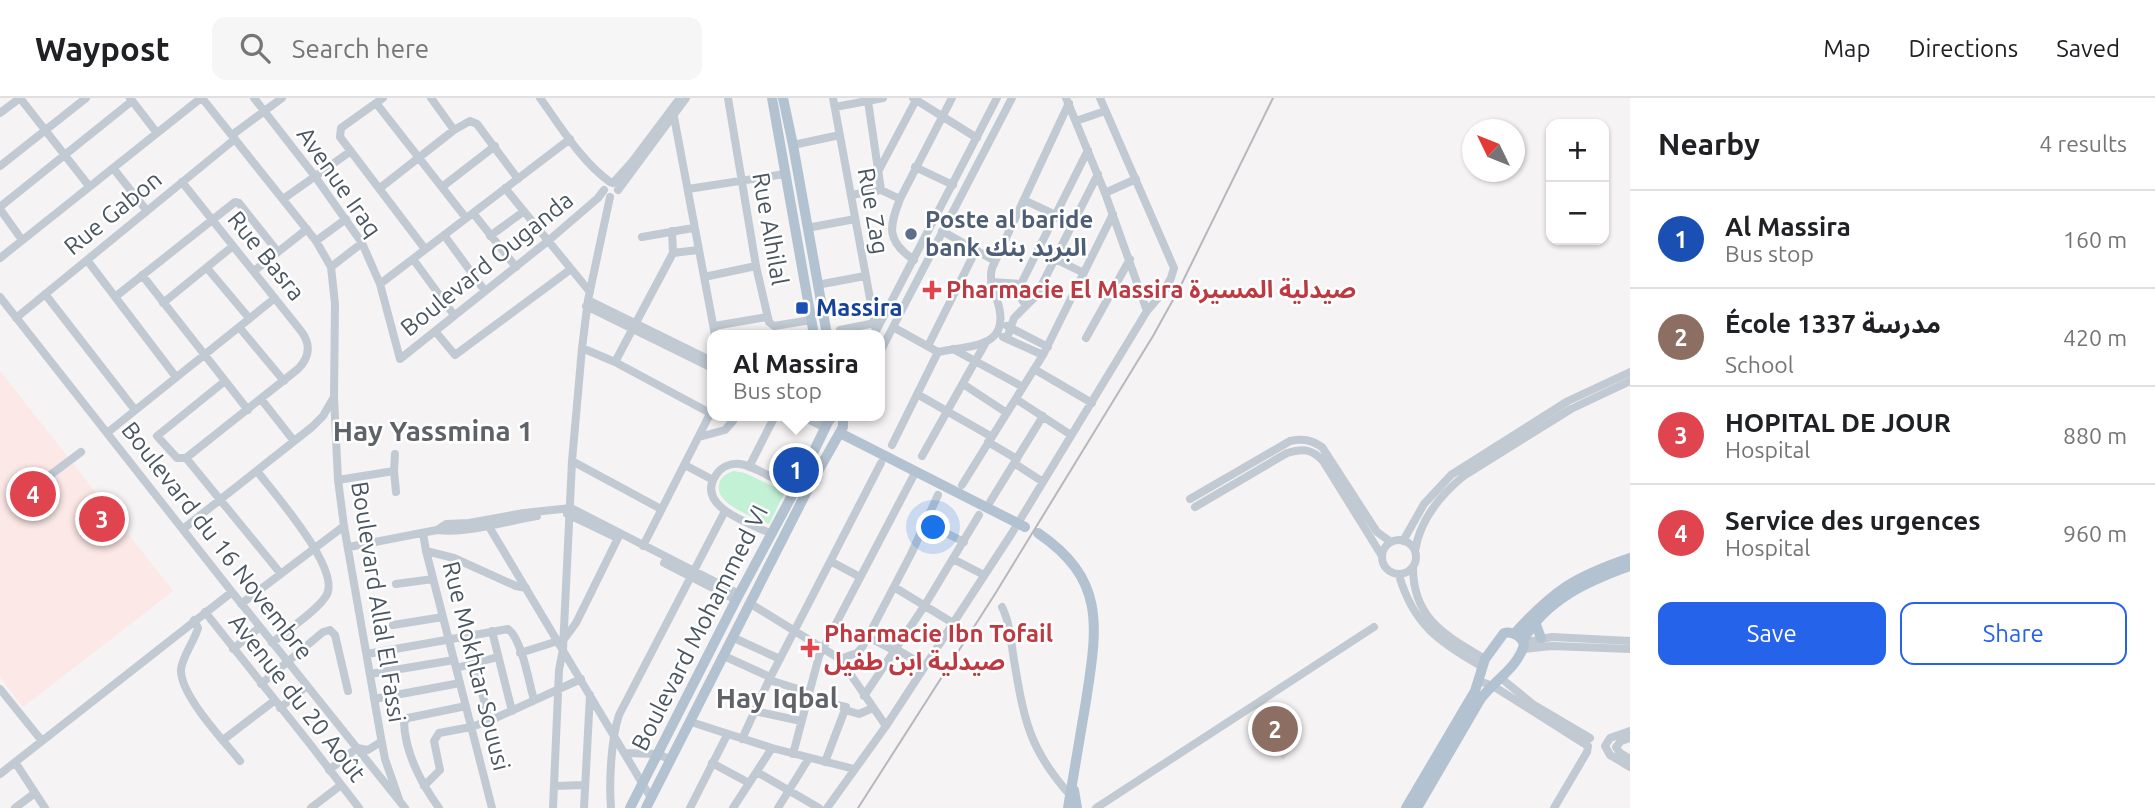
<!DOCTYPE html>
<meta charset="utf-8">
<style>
body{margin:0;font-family:Ubuntu,"Noto Sans Arabic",sans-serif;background:#f6f6f6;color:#202124}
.controls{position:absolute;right:21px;top:21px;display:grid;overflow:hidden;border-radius:14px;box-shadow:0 2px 5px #0004}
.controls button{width:63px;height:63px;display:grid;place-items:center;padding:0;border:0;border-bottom:2px solid #e0e0e0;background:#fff;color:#202124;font:35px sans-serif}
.compass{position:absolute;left:1462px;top:21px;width:63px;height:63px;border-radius:50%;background:#fff;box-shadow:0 2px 5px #0004;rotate:313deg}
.you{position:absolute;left:934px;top:430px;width:24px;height:24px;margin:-18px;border:5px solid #fff;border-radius:50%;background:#1a73e8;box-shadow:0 0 0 10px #1a73e833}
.badge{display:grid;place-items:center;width:46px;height:46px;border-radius:50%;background:#2563eb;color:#fff;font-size:23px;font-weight:700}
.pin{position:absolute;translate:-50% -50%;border:4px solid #fff;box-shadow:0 2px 7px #0006}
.popup{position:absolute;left:707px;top:232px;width:178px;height:91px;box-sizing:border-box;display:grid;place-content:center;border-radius:14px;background:#fff;filter:drop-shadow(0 2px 5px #0005);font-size:23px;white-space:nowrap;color:#757577}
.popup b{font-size:26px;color:#202124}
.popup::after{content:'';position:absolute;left:50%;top:100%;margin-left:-14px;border:14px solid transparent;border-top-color:#fff}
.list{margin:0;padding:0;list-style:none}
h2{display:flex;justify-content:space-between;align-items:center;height:91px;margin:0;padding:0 28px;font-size:30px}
h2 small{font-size:23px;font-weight:400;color:#757577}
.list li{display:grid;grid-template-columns:46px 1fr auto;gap:21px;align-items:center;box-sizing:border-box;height:98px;padding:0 28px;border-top:2px solid #e0e0e0}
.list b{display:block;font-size:26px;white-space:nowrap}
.list p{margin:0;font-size:23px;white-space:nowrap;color:#757577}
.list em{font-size:23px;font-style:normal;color:#757577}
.actions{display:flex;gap:14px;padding:21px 28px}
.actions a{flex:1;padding:16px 0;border:2px solid #2563eb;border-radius:14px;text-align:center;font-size:24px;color:#2563eb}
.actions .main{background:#2563eb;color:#fff}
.icon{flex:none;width:38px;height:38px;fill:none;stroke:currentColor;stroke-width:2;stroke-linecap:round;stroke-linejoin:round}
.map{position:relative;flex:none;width:1630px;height:710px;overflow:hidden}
header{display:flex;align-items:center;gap:42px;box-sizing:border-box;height:98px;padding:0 35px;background:#fff;border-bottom:2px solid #e0e0e0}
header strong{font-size:33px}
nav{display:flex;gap:38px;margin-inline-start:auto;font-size:24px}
.search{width:490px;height:63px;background:#f6f6f6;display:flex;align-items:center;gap:18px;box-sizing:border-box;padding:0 24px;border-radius:14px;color:#757577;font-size:26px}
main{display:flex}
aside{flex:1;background:#fff}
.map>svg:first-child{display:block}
.education{fill:#e6e4e5}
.medical{fill:#fce8e6}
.green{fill:#c3f1d5}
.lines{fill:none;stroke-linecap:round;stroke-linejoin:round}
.minor{stroke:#c1cad2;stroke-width:8}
.major{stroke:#b3c2d1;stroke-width:10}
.rail{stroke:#b5b8bd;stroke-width:2}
.service-dot{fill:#5c6f8a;stroke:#fff;stroke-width:2.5}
.health-dot{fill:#e0444e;stroke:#fff;stroke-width:2.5}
.transit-dot{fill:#1a4fb4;stroke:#fff;stroke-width:2.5}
.labels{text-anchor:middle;stroke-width:5;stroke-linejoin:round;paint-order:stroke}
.street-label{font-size:24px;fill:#4a5661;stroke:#fff}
.service-label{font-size:24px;font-weight:bold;fill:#4e5e75;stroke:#fff;text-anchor:start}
.health-label{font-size:24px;font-weight:bold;fill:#be3a42;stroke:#fff;text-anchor:start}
.transit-label{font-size:24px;font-weight:bold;fill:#164399;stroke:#fff;text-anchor:start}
.quarter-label{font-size:28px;font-weight:bold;fill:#5f6368;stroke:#fff}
</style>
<header>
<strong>Waypost</strong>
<div class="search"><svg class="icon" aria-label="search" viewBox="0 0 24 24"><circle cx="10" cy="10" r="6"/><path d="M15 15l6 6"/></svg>Search here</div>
<nav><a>Map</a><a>Directions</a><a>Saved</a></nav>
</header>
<main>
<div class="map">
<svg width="1630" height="710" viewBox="0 0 1630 710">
<rect width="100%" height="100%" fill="#f5f3f3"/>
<path class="education" d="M1272,607L1300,641L1283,662L1250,622Z"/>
<path class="medical" d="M0,273L173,493L23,609L0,579Z"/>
<path class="green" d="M734,373L745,375L785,394L769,426C755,419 715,407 719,387C720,379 727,375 734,373Z"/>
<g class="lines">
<path class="minor" d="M20,0L89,88
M130,0L157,35
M202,0L316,143L331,169L335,206L334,299L338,382L344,428L381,640L385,661L400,704
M254,0L314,77L362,145L380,186L400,261L548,143L598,100L604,92
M383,0L341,30L340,39L425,151
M431,0L454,32
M540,0C561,29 581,63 610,84
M728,0L756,168L769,224L774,228L811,222
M833,0L876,233
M913,0L977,40
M1066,0L1105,95L1147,213
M868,3L881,92L900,101L952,0
M376,5L466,120
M835,9L883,0
M671,12L674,19L715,237
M0,15L20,0
M1076,23L1105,13
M232,37L282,0
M793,47L840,37
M0,68L86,0
M915,69L953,87
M113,70L147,113
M879,72L916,2
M182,84L301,233C311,246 310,259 298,271L186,360H177L157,338L225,283
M613,85L632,64L680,0
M442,89L495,48
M380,90L454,32L470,23L477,26L518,81
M505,90L590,194
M688,91L785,76
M618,92L686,0
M1105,95L1136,81
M851,97L881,92
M283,101L351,53
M900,101C889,129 886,143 914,162
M1024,102L1056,117
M0,109L132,3
M0,111L22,142
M473,115L516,169
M807,130L855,121
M672,133L673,155
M942,133L995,163
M444,137L485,193
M490,138L523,114
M642,139L693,130
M316,143L346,121
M0,160L201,0
M413,161L454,217
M1055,161L1084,175
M87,162L176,279
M331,169L362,145
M207,170L249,220
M254,173L307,131
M142,177L248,312
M704,179L756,168
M991,184L1021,186
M380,186L570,41
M817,187L865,178
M45,196L135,312
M0,199L232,494L405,710
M115,199L235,104L239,105L278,154
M588,202L712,263
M163,205L233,148
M586,208L712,270
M1026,208L1019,197L1021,186L1088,52
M16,220L235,41
M714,228L767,219
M1007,228L1048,249
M239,229L284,283
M893,229L938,254C972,247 1013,250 997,202C993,191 989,182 992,170L1069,5
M840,232L875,225
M435,233L455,257L571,171
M874,237L997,0
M1003,239L1043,257
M1007,240L1014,220L1036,198L1098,76
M1086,240L1130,161
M928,248L976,152
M582,250L615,264L710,315
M953,251L1023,289
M880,254L1012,0
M615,264L673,155L698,152
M1034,271L1092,305
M963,286L1007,315
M917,296L992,339
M261,301L294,343
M1016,301L1071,337
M802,318L825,330
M817,318L828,324
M107,335L275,200
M699,339L725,332L733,323V318
M988,344L1017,361
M892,347L938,254
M922,358L986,244
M186,360L281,476
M572,363L661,411
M1014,365L1043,384
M685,367L713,382
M749,369L775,318
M257,373C273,394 343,473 326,498C317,513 287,532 272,545
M394,373L395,356
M338,382L394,373L396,394
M41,384L81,354
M962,387L1043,257L1113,116
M1190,401L1290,343C1303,340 1311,342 1322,349L1377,434L1391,444
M990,404L1043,318
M1195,409L1287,355C1303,350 1312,351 1323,363L1382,458
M567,416L615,439
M485,422L651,700
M926,425L964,444
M183,431L312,329L323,318L334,299
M437,432C470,436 504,423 537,418
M423,435L426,453L492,710
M772,436C752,426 694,409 716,377C721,369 730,365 740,366C756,368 780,385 795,392
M1382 459a17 17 0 1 1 34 0a17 17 0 1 1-34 0Z
M1403,443L1424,406L1451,377L1568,303L1630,274
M643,448L712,312
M349,449L437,432L446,426L469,425L524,415L571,410L739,496
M426,453L454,460L516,488L526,490
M1415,453C1420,421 1440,397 1465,377L1571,311L1630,283
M953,461L984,477
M832,464L860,479
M664,465L736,502
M1413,469C1413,521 1445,537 1485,561
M1399,477C1413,526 1439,544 1481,568
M396,486L433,481
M894,489L953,525
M241,506L344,428
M751,506L840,561L886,628
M1002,509C1010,525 1011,544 1014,562C1024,622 1029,651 1070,697
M205,514L310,646L359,710
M194,522L198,530C194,544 183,557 181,571C179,596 225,644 240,663
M393,527L443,519
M492,533L512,613
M868,539L895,553
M734,540L780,561
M562,544L576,525L620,436
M1523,545L1552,539L1630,543
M233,551L260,529
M896,551L925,568
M1523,551L1552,548L1630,551
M520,555L558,543
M367,556L508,531C522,541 529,585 534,602
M724,558L770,579
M840,561L857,555L863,548L911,456L938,397
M475,566L489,623
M456,570L498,559
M370,576L454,562
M1502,581L1534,607L1590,640
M769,582L808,594
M1479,583L1493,588L1588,648L1587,654L1554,710
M261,586L323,534L330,532L335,537L348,593
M0,591L42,643
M864,598L925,507L979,417
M807,600L846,609L825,664
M374,601L460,585
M280,610L307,588
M845,612L859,616L873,610
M754,613L801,623
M691,624L772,650L854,671
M1630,633L1610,640L1605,648L1610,657L1630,669
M1630,640L1621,643L1616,649L1620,655L1630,661
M742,641L769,582L881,365
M223,642L274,603
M625,655L658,656L671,662
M793,656L819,558L916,373
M15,664L45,710
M712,665L749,685
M329,672L357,650L368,652L379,645
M757,674L819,710
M0,676L232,494
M424,688L440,672L434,643L439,635L471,629L489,623L581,581
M554,688L585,687
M15,710L35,695
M311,710L341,687
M439,710C421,685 405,655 404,624L408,620L466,608
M553,710L559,572L563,551L572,363L582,250L588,202L610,99
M584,710L590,597
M611,710C609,684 611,641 619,617L725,413
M690,710L727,637
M733,710L772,650
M778,710L809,660
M827,710L886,628L1012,435L1147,213L1164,193L1171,180L1174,170L1100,0
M1096,710L1374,529"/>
<path class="major" d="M772,0L814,237
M783,0L793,47L827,237
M840,335L1025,429
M1038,435C1107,482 1097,530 1086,603C1080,639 1074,674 1068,710
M1535,524L1541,540
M1514,536C1554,492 1574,479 1630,460
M1523,543C1545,502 1588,483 1630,468
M1074,692L1077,710
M630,710L736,502L795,392L828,324L833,318
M646,710L808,391L843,329V318
M1406,710L1475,593L1485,561L1504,535C1512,533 1522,538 1524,547C1517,571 1494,582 1480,602L1417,710"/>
<path class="rail" d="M858,710L995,496L1153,238L1179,191L1273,0"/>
</g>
<circle class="service-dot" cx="911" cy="136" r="7"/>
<g class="health-dot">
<path d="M928.5 181.5h7v7h7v7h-7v7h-7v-7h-7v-7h7z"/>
<path d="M806.5 539.5h7v7h7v7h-7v7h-7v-7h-7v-7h7z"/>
</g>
<rect class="transit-dot" x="795" y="203" width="14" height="14" rx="3.5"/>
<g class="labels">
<g class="street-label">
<text transform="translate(339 84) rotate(55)" y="8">Avenue Iraq</text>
<text transform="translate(873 113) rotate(80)" y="8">Rue Zag</text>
<text transform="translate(113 115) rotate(-39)" y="8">Rue Gabon</text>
<text transform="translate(770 131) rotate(80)" y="8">Rue Alhilal</text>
<text transform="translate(266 158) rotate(51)" y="8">Rue Basra</text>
<text transform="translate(487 166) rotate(-39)" y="8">Boulevard Ouganda</text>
<text transform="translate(217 443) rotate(52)" y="8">Boulevard du 16 Novembre</text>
<text transform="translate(378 504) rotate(81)" y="8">Boulevard Allal El Fassi</text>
<text transform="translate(700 530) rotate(-63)" y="8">Boulevard Mohammed VI</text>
<text transform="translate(476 568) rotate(76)" y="8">Rue Mokhtar Souusi</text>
<text transform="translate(297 600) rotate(52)" y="8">Avenue du 20 Août</text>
</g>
<g class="service-label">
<text x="925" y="130">Poste al baride<tspan x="925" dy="28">bank البريد بنك</tspan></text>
</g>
<g class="health-label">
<text x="946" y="200">Pharmacie El Massira صيدلية المسيرة</text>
<text x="824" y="544">Pharmacie Ibn Tofail<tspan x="824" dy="28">صيدلية ابن طفيل</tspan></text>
</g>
<g class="transit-label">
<text x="816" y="218">Massira</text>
</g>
<g class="quarter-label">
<text x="433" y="343">Hay Yassmina 1</text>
<text x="777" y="610">Hay Iqbal</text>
</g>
</g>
</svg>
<div class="controls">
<button>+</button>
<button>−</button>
</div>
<svg class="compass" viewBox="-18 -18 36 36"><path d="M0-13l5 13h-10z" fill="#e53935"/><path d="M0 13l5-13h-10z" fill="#757577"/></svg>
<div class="you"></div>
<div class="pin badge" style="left:796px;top:372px;background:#1a4fb4">1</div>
<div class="popup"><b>Al Massira</b>Bus stop</div>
<div class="pin badge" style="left:1275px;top:631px;background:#8d6e63">2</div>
<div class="pin badge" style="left:102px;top:421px;background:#e0444e">3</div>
<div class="pin badge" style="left:33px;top:396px;background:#e0444e">4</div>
</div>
<aside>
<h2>Nearby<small>4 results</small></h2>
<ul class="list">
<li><span class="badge" style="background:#1a4fb4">1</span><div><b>Al Massira</b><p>Bus stop</p></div><em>160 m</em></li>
<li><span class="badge" style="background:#8d6e63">2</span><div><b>École مدرسة 1337</b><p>School</p></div><em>420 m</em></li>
<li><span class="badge" style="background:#e0444e">3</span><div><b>HOPITAL DE JOUR</b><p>Hospital</p></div><em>880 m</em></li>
<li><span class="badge" style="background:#e0444e">4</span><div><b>Service des urgences</b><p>Hospital</p></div><em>960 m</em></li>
</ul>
<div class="actions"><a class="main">Save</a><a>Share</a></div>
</aside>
</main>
